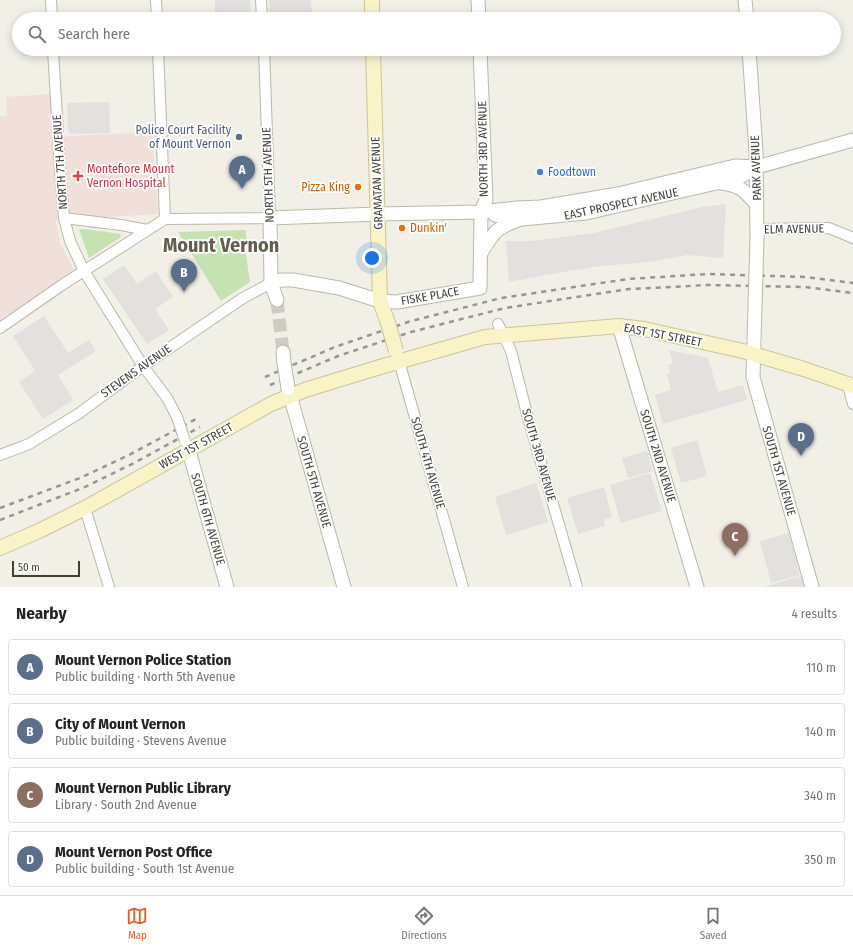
<!DOCTYPE html>
<meta charset="utf-8">
<style>
body{margin:0;font-family:"Fira Sans Condensed",sans-serif;background:#f2f2f2;color:#222}
.scale{position:absolute;left:12px;bottom:10px;width:68px;box-sizing:border-box;padding-left:4px;border:2px solid #433f36;border-top:0;font-size:11px;line-height:14px;white-space:nowrap;color:#433f36;-webkit-text-stroke:3px #fff;paint-order:stroke}
.you{position:absolute;left:372px;top:258px;width:14px;height:14px;margin:-10px;border:3px solid #fff;border-radius:50%;background:#1a73e8;box-shadow:0 0 0 6px #1a73e833}
.badge{display:grid;place-items:center;width:26px;height:26px;border-radius:50%;background:#e65a28;color:#fff;font-size:13px;font-weight:700}
.pin{position:absolute;translate:-50% -33px;filter:drop-shadow(0 1px 2px #0008)}
.pin::after{content:'';position:absolute;top:21px;width:14px;height:12px;background:inherit;clip-path:polygon(0 0,100% 0,50% 100%)}
.list{margin:0;padding:0;list-style:none}
h2{display:flex;justify-content:space-between;align-items:center;height:52px;margin:0;padding:0 16px;font-size:17px}
h2 small{font-size:13px;font-weight:400;color:#767676}
.list li{display:grid;grid-template-columns:26px 1fr auto;gap:12px;align-items:center;box-sizing:border-box;height:56px;margin:0 8px 8px;padding:0 8px;border:1px solid #e0e0e0;border-radius:4px}
.list b{display:block;font-size:15px;white-space:nowrap}
.list p{margin:0;font-size:13px;white-space:nowrap;color:#767676}
.list em{font-size:13px;font-style:normal;color:#767676}
.icon{flex:none;width:22px;height:22px;fill:none;stroke:currentColor;stroke-width:2;stroke-linecap:round;stroke-linejoin:round}
.map{position:relative;flex:none;width:853px;height:587px;overflow:hidden}
.search{position:absolute;background:#fff;box-shadow:0 2px 10px #0003;left:12px;right:12px;top:12px;height:44px;display:flex;align-items:center;gap:10px;box-sizing:border-box;padding:0 14px;border-radius:22px;color:#767676;font-size:15px}
.sheet{height:308px;background:#fff}
nav{display:flex;justify-content:space-around;align-items:center;box-sizing:border-box;height:56px;border-top:1px solid #e0e0e0;background:#fff;font-size:11px;color:#767676}
nav a{display:grid;justify-items:center;gap:2px}
nav .on{color:#e65a28}
.map>svg:first-child{display:block}
.medical{fill:#f1e0da}
.green{fill:#c7e2b2}
.parking{fill:#e2e1de}
.lines{fill:none;stroke-linecap:round;stroke-linejoin:round}
.tertiary-tunnel{stroke:#ceccc3;stroke-width:13;stroke-dasharray:13 6;stroke-linecap:butt}
.minor-casing{stroke:#bcb7a9;stroke-width:12}
.tertiary-casing{stroke:#bcb7a9;stroke-width:15}
.secondary-casing{stroke:#cdc599;stroke-width:16}
.minor{stroke:#fff;stroke-width:10}
.tertiary{stroke:#fff;stroke-width:13}
.secondary{stroke:#f9f3c8;stroke-width:14}
.rail{stroke:#959595;stroke-width:2.5;stroke-dasharray:5 5;stroke-linecap:butt}
.minor-bridge-casing{stroke:#bcb7a9;stroke-width:12;stroke-linecap:butt}
.tertiary-bridge-casing{stroke:#bcb7a9;stroke-width:15;stroke-linecap:butt}
.secondary-bridge-casing{stroke:#cdc599;stroke-width:16;stroke-linecap:butt}
.minor-bridge{stroke:#fff;stroke-width:10}
.tertiary-bridge{stroke:#fff;stroke-width:13}
.secondary-bridge{stroke:#f9f3c8;stroke-width:14}
.service-dot{fill:#5c6f8a;stroke:#fff;stroke-width:1.5}
.shop-dot{fill:#3f7fe0;stroke:#fff;stroke-width:1.5}
.health-dot{fill:#e0444e;stroke:#fff;stroke-width:1.5}
.food-dot{fill:#e8710a;stroke:#fff;stroke-width:1.5}
.labels{text-anchor:middle;stroke-width:3.5;stroke-linejoin:round;paint-order:stroke}
.service-label{font-size:12px;fill:#4e5e75;stroke:#fff;text-anchor:end}
.street-label{font-size:12px;fill:#433f36;stroke:#fff}
.health-label{font-size:12px;fill:#be3a42;stroke:#fff;text-anchor:start}
.shop-label{font-size:12px;fill:#366cbe;stroke:#fff;text-anchor:start}
.food-label{font-size:12px;fill:#c56008;stroke:#fff;text-anchor:end}
.town-label{font-size:20px;font-weight:bold;fill:#655e4e;stroke:#fff}
</style>
<div class="map">
<svg width="853" height="587" viewBox="0 0 853 587">
<rect width="100%" height="100%" fill="#f1efe6"/>
<path class="medical" d="M50,94L52,137L152,132L158,214L56,220L60,243L75,272L0,323V117L7,116L6,97Z"/>
<path class="green" d="M79,229H85L120,234L121,237L89,258Z
M246,230V255L250,282L221,301L178,232Z"/>
<path class="parking" d="M215,0H250L251,19H215Z
M269,0H311L312,19H270Z
M109,102L110,133L70,134L68,130L67,103Z
M726,204L723,258L687,255L649,262L601,266L569,271L509,282L506,241H531L594,233L702,207Z
M124,265L137,284L156,271L173,297L155,309L169,330L147,344L103,279Z
M44,316L68,353L89,340L96,351L58,375L73,400L43,419L19,382L35,371L13,336Z
M669,350L708,358L718,392L743,385L747,400L663,424L655,395L671,390L667,375L670,373L668,365L673,363Z
M697,440L707,476L681,483L671,448Z
M647,451L653,471L628,478L622,458Z
M650,473L662,511L621,523L610,485Z
M536,483L548,522L506,535L495,497Z
M604,487L612,517L604,519L605,526L578,534L567,498Z
M789,533L800,575L771,583L760,541Z
M801,576L804,587H763Z"/>
<g class="lines">
<path class="tertiary-tunnel" d="M277,300L283,352"/>
<defs>
<path id="minor" d="M51,0L52,19
M156,0L157,19
M261,0L262,19
M53,49L60,170L64,218L70,241L84,271L143,366L167,398L177,417
M158,49L165,219
M64,218L121,225L147,230
M165,219L270,218L264,49
M758,229L829,228L853,238
M498,324L511,351L527,414L577,587
M0,328L62,285L165,219
M399,361L463,587
M848,385L853,404
M0,455L29,444L78,414L143,366L243,298L271,283
M85,508L109,587"/>
<path id="tertiary" d="M478,0L479,19
M745,0L747,19
M749,49L756,152L757,238
M721,183C740,185 745,191 757,205
M495,215L522,219L586,213L738,178L757,167L853,140
M481,253C495,230 496,228 521,219
M271,283L281,280H293L339,288L380,301L397,302L480,288L481,212L486,200L480,49
M277,300L271,283L270,218L378,214L481,212L517,208L541,207L618,194L735,166L757,167
M619,326L697,587
M754,344L753,377L812,587
M283,352L284,363
M288,388L344,587
M189,451L227,587"/>
<path id="secondary" d="M372,0V19
M373,49L380,301L388,323
M0,548L41,530L85,508L271,404L305,390L380,367L485,337L619,326L644,329L743,351L804,369L853,386"/>
</defs>
<use href="#minor" class="minor-casing"/>
<use href="#tertiary" class="tertiary-casing"/>
<use href="#secondary" class="secondary-casing"/>
<use href="#minor" class="minor"/>
<use href="#tertiary" class="tertiary"/>
<use href="#secondary" class="secondary"/>
<path class="rail" d="M265,377L335,347L408,322L501,298L628,279L708,274L806,277L853,283
M270,385L338,356L411,332L505,308L629,289L708,285L805,287L853,293
M0,508L80,478L129,455L196,419
M0,520L85,487L134,463L200,427"/>
<defs>
<path id="minor-bridge" d="M177,417L185,441"/>
<path id="tertiary-bridge" d="M754,340L757,238
M284,363L288,388"/>
<path id="secondary-bridge" d="M388,323L396,351"/>
</defs>
<use href="#minor-bridge" class="minor-bridge-casing"/>
<use href="#tertiary-bridge" class="tertiary-bridge-casing"/>
<use href="#secondary-bridge" class="secondary-bridge-casing"/>
<use href="#minor-bridge" class="minor-bridge"/>
<use href="#tertiary-bridge" class="tertiary-bridge"/>
<use href="#secondary-bridge" class="secondary-bridge"/>
</g>
<circle class="service-dot" cx="239" cy="137" r="4"/>
<circle class="shop-dot" cx="540" cy="172" r="4"/>
<path class="health-dot" d="M76 170h4v4h4v4h-4v4h-4v-4h-4v-4h4z"/>
<g class="food-dot">
<circle cx="358" cy="187" r="4"/>
<circle cx="402" cy="228" r="4"/>
</g>
<g class="labels">
<g class="service-label">
<text x="231" y="134">Police Court Facility<tspan x="231" dy="14">of Mount Vernon</tspan></text>
</g>
<g class="street-label">
<text transform="translate(483 149) rotate(-91)" y="4">NORTH 3RD AVENUE</text>
<text transform="translate(60 162) rotate(-94)" y="4">NORTH 7TH AVENUE</text>
<text transform="translate(756 168) rotate(-92)" y="4">PARK AVENUE</text>
<text transform="translate(268 175) rotate(-92)" y="4">NORTH 5TH AVENUE</text>
<text transform="translate(377 183) rotate(-92)" y="4">GRAMATAN AVENUE</text>
<text transform="translate(621 204) rotate(-12)" y="4">EAST PROSPECT AVENUE</text>
<text transform="translate(794 229) rotate(-1)" y="4">ELM AVENUE</text>
<text transform="translate(430 296) rotate(-10)" y="4">FISKE PLACE</text>
<text transform="translate(663 335) rotate(11)" y="4">EAST 1ST STREET</text>
<text transform="translate(136 371) rotate(-35)" y="4">STEVENS AVENUE</text>
<text transform="translate(196 446) rotate(-29)" y="4">WEST 1ST STREET</text>
<text transform="translate(539 455) rotate(74)" y="4">SOUTH 3RD AVENUE</text>
<text transform="translate(658 456) rotate(73)" y="4">SOUTH 2ND AVENUE</text>
<text transform="translate(428 463) rotate(74)" y="4">SOUTH 4TH AVENUE</text>
<text transform="translate(779 471) rotate(74)" y="4">SOUTH 1ST AVENUE</text>
<text transform="translate(314 482) rotate(74)" y="4">SOUTH 5TH AVENUE</text>
<text transform="translate(208 519) rotate(74)" y="4">SOUTH 6TH AVENUE</text>
</g>
<g class="health-label">
<text x="87" y="173">Montefiore Mount<tspan x="87" dy="14">Vernon Hospital</tspan></text>
</g>
<g class="shop-label">
<text x="548" y="176">Foodtown</text>
</g>
<g class="food-label">
<text x="350" y="191">Pizza King</text>
<text x="410" y="232" text-anchor="start">Dunkin'</text>
</g>
<g class="town-label">
<text x="221" y="252">Mount Vernon</text>
</g>
</g>
</svg>
<div class="scale">50 m</div>
<div class="you"></div>
<div class="pin badge" style="left:242px;top:189px;background:#5c6f8a">A</div>
<div class="pin badge" style="left:184px;top:292px;background:#5c6f8a">B</div>
<div class="pin badge" style="left:735px;top:556px;background:#8d6e63">C</div>
<div class="pin badge" style="left:801px;top:456px;background:#5c6f8a">D</div>
<div class="search"><svg class="icon" aria-label="search" viewBox="0 0 24 24"><circle cx="10" cy="10" r="6"/><path d="M15 15l6 6"/></svg>Search here</div>
</div>
<section class="sheet">
<h2>Nearby<small>4 results</small></h2>
<ul class="list">
<li><span class="badge" style="background:#5c6f8a">A</span><div><b>Mount Vernon Police Station</b><p>Public building · North 5th Avenue</p></div><em>110 m</em></li>
<li><span class="badge" style="background:#5c6f8a">B</span><div><b>City of Mount Vernon</b><p>Public building · Stevens Avenue</p></div><em>140 m</em></li>
<li><span class="badge" style="background:#8d6e63">C</span><div><b>Mount Vernon Public Library</b><p>Library · South 2nd Avenue</p></div><em>340 m</em></li>
<li><span class="badge" style="background:#5c6f8a">D</span><div><b>Mount Vernon Post Office</b><p>Public building · South 1st Avenue</p></div><em>350 m</em></li>
</ul>
</section>
<nav>
<a class="on"><svg class="icon" aria-label="map" viewBox="0 0 24 24"><path d="M3 6l6-2 6 2 6-2v14l-6 2-6-2-6 2zM9 4v14M15 6v14"/></svg>Map</a>
<a><svg class="icon" aria-label="directions" viewBox="0 0 24 24"><path d="M12 3l9 9-9 9-9-9zM9 14v-3h6M13 9l2 2-2 2"/></svg>Directions</a>
<a><svg class="icon" aria-label="saved" viewBox="0 0 24 24"><path d="M7 4h10v16l-5-4-5 4z"/></svg>Saved</a>
</nav>
